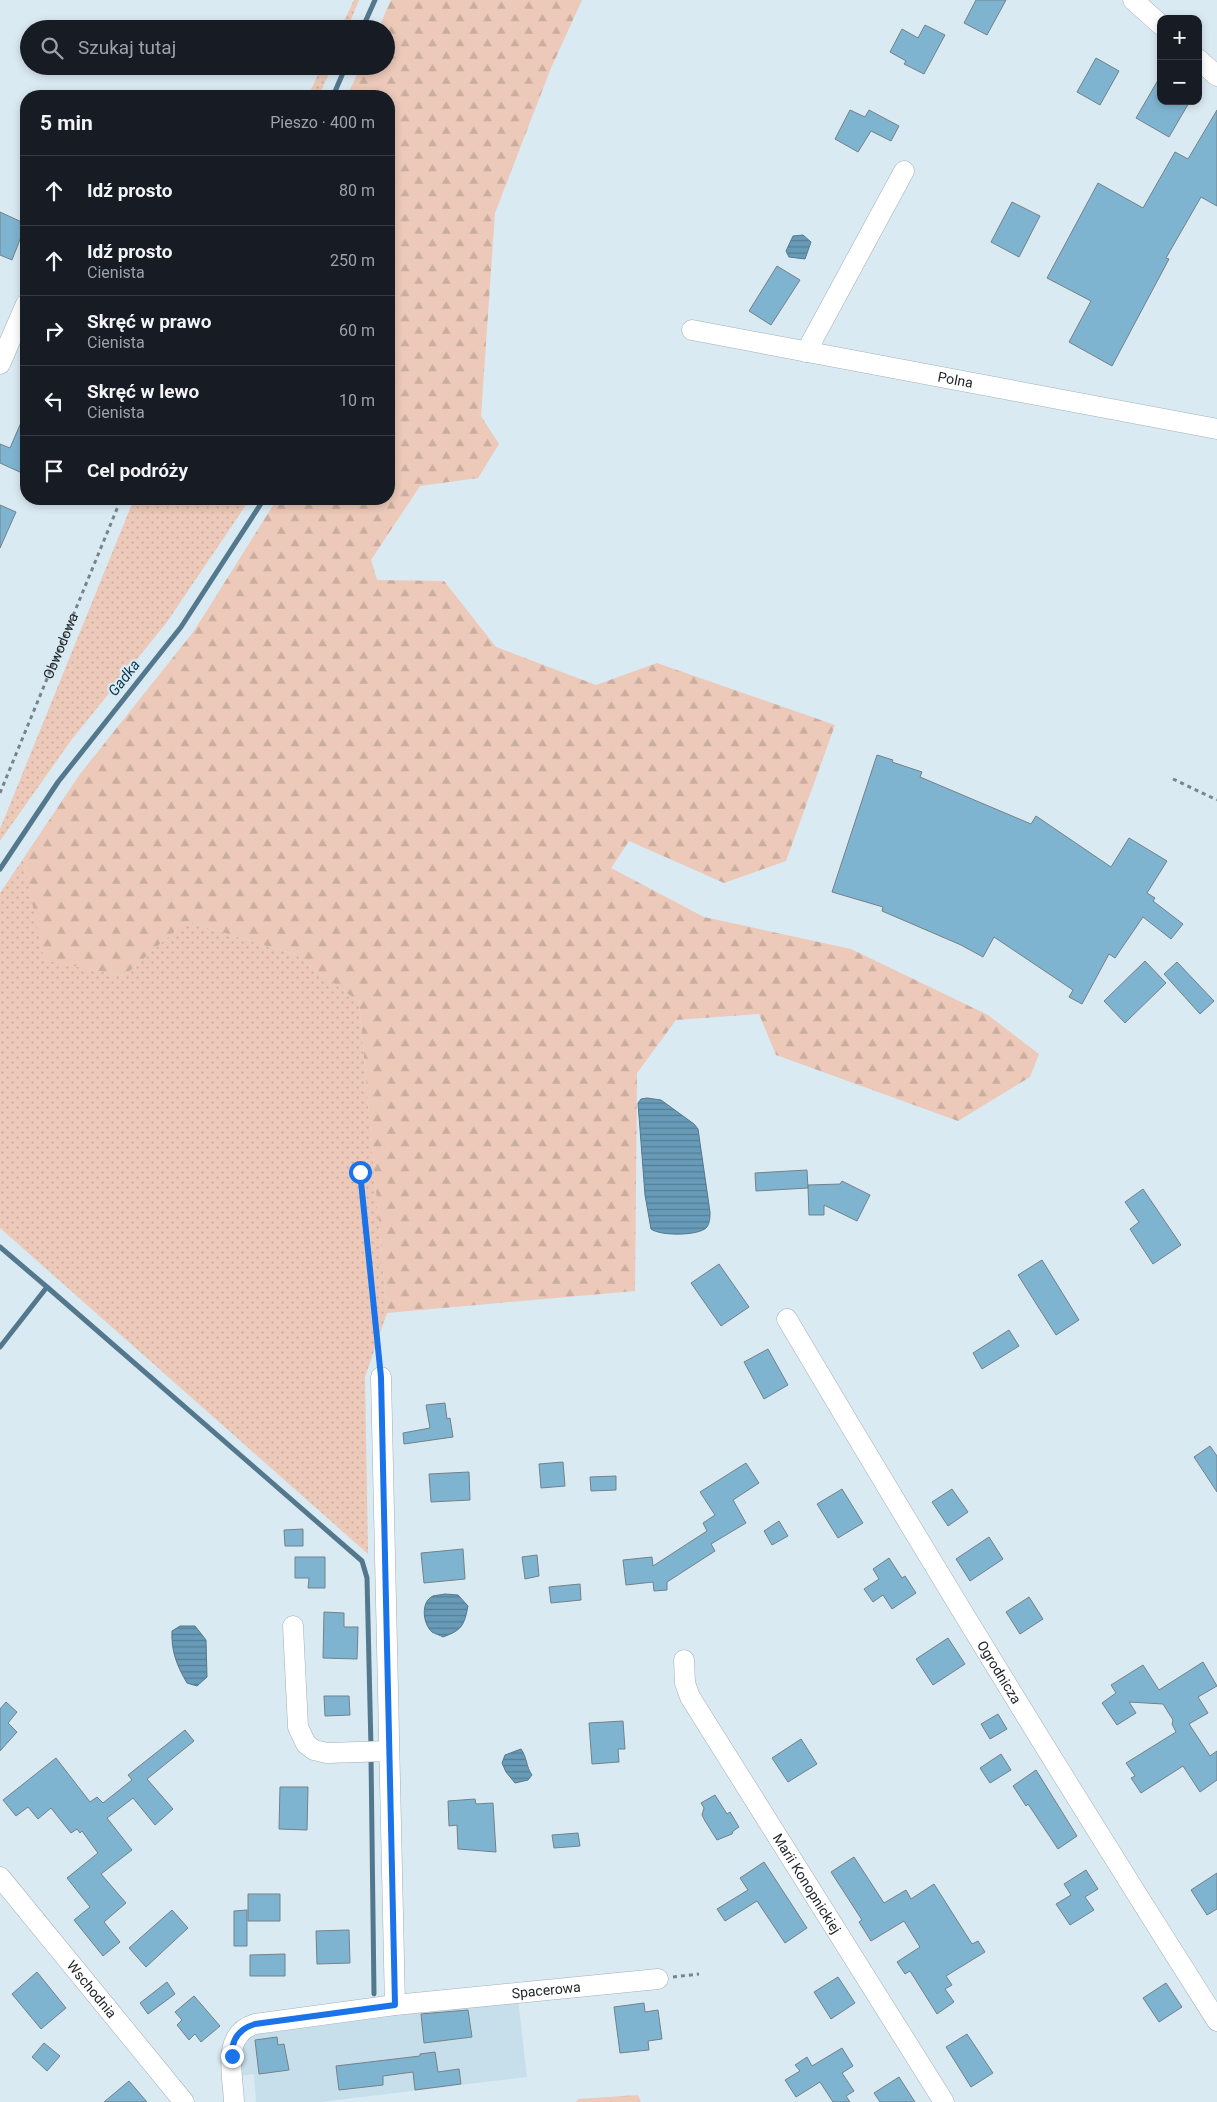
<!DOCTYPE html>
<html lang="pl">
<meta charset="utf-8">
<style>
body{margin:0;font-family:Roboto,sans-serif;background:#242831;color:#f1f3f6}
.controls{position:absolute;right:15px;top:15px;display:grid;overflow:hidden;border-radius:10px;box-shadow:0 2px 8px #0003}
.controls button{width:45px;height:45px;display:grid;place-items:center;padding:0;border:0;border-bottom:1px solid #363941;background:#171b24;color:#f1f3f6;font:25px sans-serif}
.stop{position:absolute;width:15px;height:15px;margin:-11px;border:4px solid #1a73e8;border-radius:50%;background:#fff}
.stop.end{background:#1a73e8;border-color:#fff;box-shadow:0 1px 5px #0008}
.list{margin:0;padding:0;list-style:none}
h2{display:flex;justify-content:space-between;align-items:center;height:65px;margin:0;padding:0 20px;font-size:21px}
h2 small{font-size:16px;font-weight:400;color:#9ea1a6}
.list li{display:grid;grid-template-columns:32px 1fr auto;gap:15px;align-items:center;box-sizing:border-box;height:70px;padding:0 20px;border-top:1px solid #363941}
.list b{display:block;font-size:19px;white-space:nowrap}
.list p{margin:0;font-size:16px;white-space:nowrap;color:#9ea1a6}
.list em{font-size:16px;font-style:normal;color:#9ea1a6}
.icon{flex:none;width:28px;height:28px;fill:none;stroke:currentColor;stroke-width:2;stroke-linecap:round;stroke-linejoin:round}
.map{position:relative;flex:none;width:1217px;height:2102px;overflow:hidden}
.search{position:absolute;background:#171b24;box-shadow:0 2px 8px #0003;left:20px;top:20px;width:375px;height:55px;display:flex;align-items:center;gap:12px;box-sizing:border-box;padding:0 18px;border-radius:28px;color:#9ea1a6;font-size:19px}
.panel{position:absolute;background:#171b24;box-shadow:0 2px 8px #0003;left:20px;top:90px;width:375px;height:415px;border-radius:20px}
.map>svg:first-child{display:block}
.built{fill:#c7deeb}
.grass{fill:url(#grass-dots)}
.forest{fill:url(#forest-firs)}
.water{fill:url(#water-rules);stroke:#53788d}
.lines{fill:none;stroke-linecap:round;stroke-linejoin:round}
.stream{stroke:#53788d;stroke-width:5}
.building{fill:#7fb4d1;stroke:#738189}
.minor-casing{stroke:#a0afb8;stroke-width:21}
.path{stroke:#79848a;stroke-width:3;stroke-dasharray:4 4;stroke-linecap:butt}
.minor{stroke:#fff;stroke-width:20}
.route{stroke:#1a73e8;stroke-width:6}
.labels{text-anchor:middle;stroke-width:4.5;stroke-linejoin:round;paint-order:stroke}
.street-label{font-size:14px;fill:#21272a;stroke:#daeaf3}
.water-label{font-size:15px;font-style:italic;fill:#0e3b4f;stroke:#daeaf3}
</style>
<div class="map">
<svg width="1217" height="2102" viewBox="0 0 1217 2102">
<defs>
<pattern id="grass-dots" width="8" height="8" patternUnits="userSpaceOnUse" patternTransform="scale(1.25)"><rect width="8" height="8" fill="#ecc9b9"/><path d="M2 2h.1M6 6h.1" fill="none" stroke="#caad9f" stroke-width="1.8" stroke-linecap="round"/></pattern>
<pattern id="forest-firs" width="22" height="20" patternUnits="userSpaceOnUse" patternTransform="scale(1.25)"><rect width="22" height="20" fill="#ecc9b9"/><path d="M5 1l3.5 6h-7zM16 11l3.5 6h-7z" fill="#caad9f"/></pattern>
<pattern id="water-rules" width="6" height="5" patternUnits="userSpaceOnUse" patternTransform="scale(1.25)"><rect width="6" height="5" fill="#689bb8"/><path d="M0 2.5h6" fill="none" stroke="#557e96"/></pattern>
</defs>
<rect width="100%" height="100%" fill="#daeaf3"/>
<path class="built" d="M518,2000L527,2077L321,2102H256L254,2074L239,2076V2046L250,2035Z"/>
<path class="grass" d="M354,0H359L347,29H340Z
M322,66H332L319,96H308Z
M134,499H250L167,622L72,739L0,841V829Z
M23,859L45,960L124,976L186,921L296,955L359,1002L387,1313L365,1377L368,1554L0,1228V893Z"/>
<path class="forest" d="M391,0H582L551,68L495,213L481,416L499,444L478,478L420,486L371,560L377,580L444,581L496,647L596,685L657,663L835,725L786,861L724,883L629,841L611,868L704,917L851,949L988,1015L1039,1054L1030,1077L958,1121L776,1055L759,1014L676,1020L637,1073L635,1291L387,1313L359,1002L296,955L186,921L124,976L44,960L23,859L80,774L194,631L277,499H389V96H347L361,66H386V29H378Z
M638,2095L641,2102H576L578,2099Z"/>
<path class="water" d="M803,235L811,242L805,259L789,257L786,251L793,236Z
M647,1098L661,1100L694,1124L698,1129L710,1212C710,1217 710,1224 706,1228C697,1236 660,1236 651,1229L645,1195L638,1103L641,1099Z
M445,1594L458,1595L468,1606C464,1626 462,1630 443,1637C440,1635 435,1634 432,1632C423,1624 420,1602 433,1596C436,1595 441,1595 445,1594Z
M180,1626H195L206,1640L207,1677L197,1686L187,1683C177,1666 171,1651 172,1631Z
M521,1749C527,1757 526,1767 532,1775L528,1780L515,1783L506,1772L502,1763L505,1755Z"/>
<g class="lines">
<path class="stream" d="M362,29L375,0
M333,96L346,66
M0,869L58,782L181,627L264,499
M0,1247L47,1287L0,1347
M47,1287L362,1561L367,1578L371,1748
M371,1757L374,1994"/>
</g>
<path class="building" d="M976,0H1006L987,35L964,23Z
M925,25L945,35L924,74L904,64L906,61L890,52L902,29L918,38Z
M1096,58L1119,71L1100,105L1077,92Z
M1161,75V101H1190L1169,137L1136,118Z
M850,110L865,117L869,110L899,126L891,141L871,131L858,152L835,139Z
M1217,110V206L1201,197L1166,258L1169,259L1112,366L1069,342L1091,301L1047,278L1098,183L1143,208L1175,152L1188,159Z
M1012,202L1040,216L1019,257L991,242Z
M0,212L26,224L12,260L0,255Z
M777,266L800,280L771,325L749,311Z
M26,411V463L22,473L0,463V444L10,448Z
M0,505L16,512L0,548Z
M877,755L893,760L892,762L922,772L920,777L1031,824L1036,816L1111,867L1129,838L1167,861L1147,893L1155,898L1153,901L1183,924L1171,939L1143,917L1115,958L1109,954L1082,1004L1069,997L1073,990L994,937L983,957L961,945L882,911L883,907L832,892Z
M1145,961L1166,983L1125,1023L1104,1001Z
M1177,962L1214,1001L1200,1014L1164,974Z
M807,1170L808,1188V1185L840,1184L842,1181L870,1195L857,1221L824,1205V1215H809L808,1188L756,1191L755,1173Z
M1143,1189L1181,1245L1153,1264L1130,1229L1139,1222L1125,1202Z
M1042,1260L1079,1320L1056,1335L1018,1275Z
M719,1264L749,1307L721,1326L691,1283Z
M1009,1330L1019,1346L982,1369L973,1353Z
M768,1349L788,1385L764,1399L744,1362Z
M445,1403L447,1419L450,1418L453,1437L404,1444L403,1433L430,1428L426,1405Z
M1210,1446L1217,1456V1492L1194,1457Z
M563,1462L565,1486L541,1488L539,1464Z
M746,1463L759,1483L733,1500L746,1523L711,1544L715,1551L667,1582V1590L654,1591L653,1582L626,1585L623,1560L652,1557L653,1566L707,1531L703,1523L715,1515L700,1492Z
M469,1472L470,1500L431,1502L429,1474Z
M616,1476V1490L591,1491L590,1477Z
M842,1489L863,1523L838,1538L817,1504Z
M952,1489L968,1512L948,1526L932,1502Z
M779,1521L788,1536L772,1545L764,1531Z
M303,1529V1546H285L284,1530Z
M989,1537L1003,1559L970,1581L956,1559Z
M463,1549L465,1579L424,1583L421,1553Z
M537,1555L539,1576L525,1579L522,1557Z
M295,1557H325V1588H308L309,1578H295Z
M889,1558L902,1578L905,1576L916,1593L892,1609L883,1595L873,1602L864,1589L879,1579L873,1569Z
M580,1584L581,1600L551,1603L549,1587Z
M1029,1597L1043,1619L1020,1634L1006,1612Z
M324,1612L344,1613V1627H358L357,1659L323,1658Z
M948,1638L965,1664L933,1685L916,1659Z
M1203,1662L1217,1686L1198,1697L1208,1713L1189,1724L1210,1756L1217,1751V1780L1200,1792L1183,1766L1141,1793L1131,1778L1135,1776L1126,1763L1176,1732L1172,1724L1173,1720L1163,1704L1129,1702L1136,1713L1117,1725L1102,1703L1116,1693L1111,1685L1143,1665L1159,1690Z
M324,1696H349L350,1715L325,1716Z
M6,1702L17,1712L8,1723L17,1732L0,1751V1709Z
M998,1714L1007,1729L990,1739L981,1724Z
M623,1721L625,1749H618L619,1762L592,1764L589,1723Z
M185,1730L194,1741L147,1779L173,1809L155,1825L133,1798L107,1818L132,1850L101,1874L126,1903L104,1922L120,1942L103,1956L74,1920L90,1907L67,1878L98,1853L82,1831L80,1833L77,1829L71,1833L51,1808L38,1819L28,1807L16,1816L3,1800L56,1758L90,1802L97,1797L103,1803L132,1780L128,1775Z
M801,1739L817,1764L788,1782L772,1758Z
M1001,1754L1011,1770L990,1783L980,1768Z
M1036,1770L1077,1836L1058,1849L1028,1804L1026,1806L1013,1786Z
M280,1787H308L307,1830L279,1829Z
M715,1795L727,1814L730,1812L739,1827L733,1831L732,1834L717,1840L705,1821L702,1815L704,1808L701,1803Z
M475,1799L476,1804L493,1803L496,1852L458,1849L457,1825L449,1826L448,1801Z
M578,1833L580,1846L554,1848L552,1835Z
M854,1857L884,1903L906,1890L911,1899L934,1884L972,1944L978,1941L985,1952L946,1976L952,1985L945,1989L954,2002L937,2014L910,1971L905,1974L897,1962L920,1947L904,1921L871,1941L859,1922L862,1920L831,1872Z
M764,1862L807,1928L785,1943L757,1901L725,1921L717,1909L748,1890L740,1878Z
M1086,1870L1098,1889L1085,1897L1094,1910L1070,1925L1056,1904L1071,1895L1064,1884Z
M1217,1873V1909L1207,1915L1191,1890Z
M248,1894H280V1921H248Z
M172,1910L188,1928L146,1967L129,1948Z
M247,1910V1946H234V1911Z
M349,1930L350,1963L317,1964L316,1931Z
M285,1954V1976H250V1955Z
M37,1972L66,2008L41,2029L12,1994Z
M838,1977L855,2003L831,2019L814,1992Z
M167,1982L175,1994L148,2014L140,2003Z
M1166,1983L1182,2007L1159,2022L1143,1998Z
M194,1996L220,2026L201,2042L195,2034L189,2040L177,2025L182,2020L175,2012Z
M644,2003L645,2012L658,2010L662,2039L648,2041L649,2050L620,2053L614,2007Z
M468,2010L472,2037L424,2043L421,2014Z
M967,2034L993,2073L971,2087L946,2047Z
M277,2037L278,2045L284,2044L289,2070L259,2074L255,2040Z
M44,2043L60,2056L47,2071L32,2057Z
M842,2048L853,2066L842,2073L854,2091L846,2096L850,2102H833L820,2082L796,2097L785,2080L800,2071L795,2065L807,2057L812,2066Z
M435,2052L438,2072L459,2069L461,2084L415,2090L413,2072L383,2076V2085L339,2090L336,2066L420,2056V2054Z
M899,2077L915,2102H880L874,2093Z
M129,2081L147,2102H104Z"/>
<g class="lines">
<defs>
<g id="minor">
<path d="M1133,0L1161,25"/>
<path d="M1198,59L1217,76"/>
<path id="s2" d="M692,330L1217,429"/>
<path d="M806,352L904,171"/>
<path d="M0,364L26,304"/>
<path id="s3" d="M787,1319C927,1556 1070,1790 1217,2021"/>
<path d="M381,1377L395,2005"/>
<path d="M293,1626L298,1727L306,1744L314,1750L327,1753L389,1751"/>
<path id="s4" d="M684,1660L685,1683L690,1697L944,2102"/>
<path id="s5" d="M0,1877L184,2102"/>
<path id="s6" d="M234,2102C233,2074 221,2034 255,2024L395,2005L658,1979"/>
</g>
</defs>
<use href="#minor" class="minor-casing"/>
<g class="path">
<path d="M1173,779L1217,800"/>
<path id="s1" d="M0,793L121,499"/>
<path d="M360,1172L379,1362"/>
<path d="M673,1977L699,1974"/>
</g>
<use href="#minor" class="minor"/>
</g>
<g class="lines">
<path class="route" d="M232,2056C231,2039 239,2029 255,2024L395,2005L381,1377L360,1172"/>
</g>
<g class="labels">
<g class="street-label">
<text dy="5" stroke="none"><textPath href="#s2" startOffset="268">Polna</textPath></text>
<text dy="5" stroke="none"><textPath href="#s1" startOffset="159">Obwodowa</textPath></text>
<text dy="5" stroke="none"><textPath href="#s3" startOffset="412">Ogrodnicza</textPath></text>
<text dy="5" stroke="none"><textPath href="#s4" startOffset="258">Marii Konopnickiej</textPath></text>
<text dy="5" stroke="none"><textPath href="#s5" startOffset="145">Wschodnia</textPath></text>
<text dy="5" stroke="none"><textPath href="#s6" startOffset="382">Spacerowa</textPath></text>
</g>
<g class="water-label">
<text transform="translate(124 678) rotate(-52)" y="5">Gadka</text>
</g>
</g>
</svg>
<div class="controls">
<button>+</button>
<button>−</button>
</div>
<div class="stop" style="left:360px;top:1172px"></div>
<div class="stop end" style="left:232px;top:2056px"></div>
<div class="search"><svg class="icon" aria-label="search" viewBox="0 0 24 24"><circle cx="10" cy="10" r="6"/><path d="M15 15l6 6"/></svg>Szukaj tutaj</div>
<section class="panel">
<h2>5 min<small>Pieszo · 400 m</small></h2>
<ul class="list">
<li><svg class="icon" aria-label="ahead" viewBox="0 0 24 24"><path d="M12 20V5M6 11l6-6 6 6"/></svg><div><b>Idź prosto</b></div><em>80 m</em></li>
<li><svg class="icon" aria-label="ahead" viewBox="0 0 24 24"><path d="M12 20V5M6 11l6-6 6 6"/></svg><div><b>Idź prosto</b><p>Cienista</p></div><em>250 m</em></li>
<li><svg class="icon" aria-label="right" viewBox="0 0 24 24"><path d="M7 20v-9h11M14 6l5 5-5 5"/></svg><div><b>Skręć w prawo</b><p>Cienista</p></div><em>60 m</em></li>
<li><svg class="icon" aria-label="left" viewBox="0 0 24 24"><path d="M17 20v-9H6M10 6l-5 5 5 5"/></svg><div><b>Skręć w lewo</b><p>Cienista</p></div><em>10 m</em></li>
<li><svg class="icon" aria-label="arrive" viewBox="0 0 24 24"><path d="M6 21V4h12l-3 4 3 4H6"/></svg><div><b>Cel podróży</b></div></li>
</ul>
</section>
</div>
